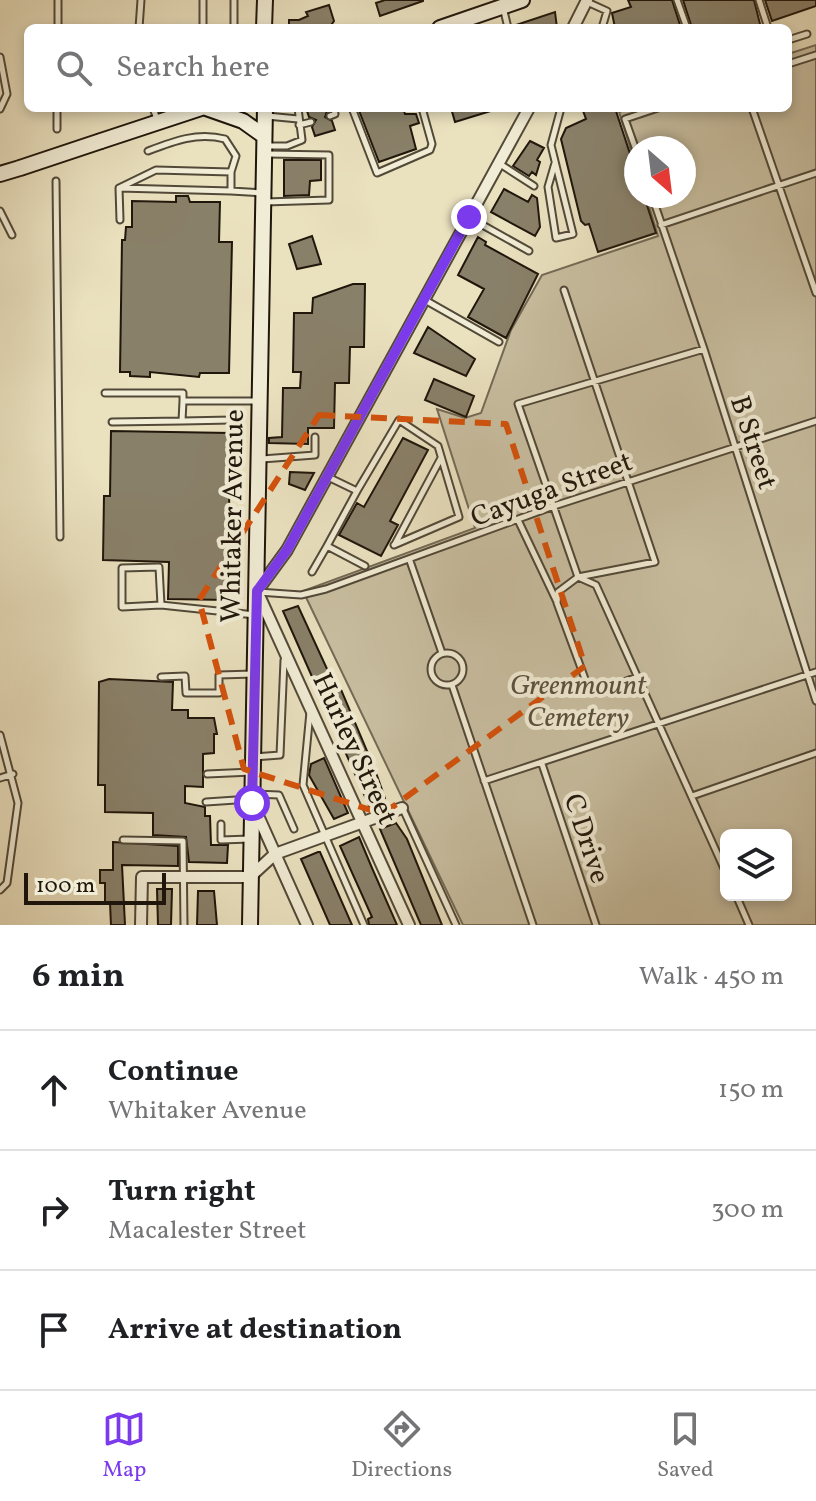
<!DOCTYPE html>
<meta charset="utf-8">
<style>
body{margin:0;font-family:Vollkorn,serif;background:#f6f6f6;color:#202124}
.controls{position:absolute;right:24px;bottom:24px;display:grid;overflow:hidden;border-radius:12px;box-shadow:0 4px 12px #0003}
.controls button{width:72px;height:72px;display:grid;place-items:center;padding:0;border:0;border-bottom:2px solid #e0e0e0;background:#fff;color:#202124;font:40px sans-serif}
.compass{position:absolute;left:624px;top:136px;width:72px;height:72px;border-radius:50%;background:#fff;box-shadow:0 4px 12px #0003;rotate:152deg}
.scale{position:absolute;left:24px;bottom:20px;width:142px;box-sizing:border-box;padding-left:8px;border:4px solid #20160b;border-top:0;font-size:22px;line-height:28px;white-space:nowrap;color:#20160b;-webkit-text-stroke:6px #f1ecd5;paint-order:stroke}
.stop{position:absolute;width:24px;height:24px;margin:-18px;border:6px solid #7c3aed;border-radius:50%;background:#fff}
.stop.end{background:#7c3aed;border-color:#fff;box-shadow:0 2px 8px #0008}
.list{margin:0;padding:0;list-style:none}
h2{display:flex;justify-content:space-between;align-items:center;height:104px;margin:0;padding:0 32px;font-size:34px}
h2 small{font-size:26px;font-weight:400;color:#757577}
.list li{display:grid;grid-template-columns:52px 1fr auto;gap:24px;align-items:center;box-sizing:border-box;height:120px;padding:0 32px;border-top:2px solid #e0e0e0}
.list b{display:block;font-size:30px;white-space:nowrap}
.list p{margin:0;font-size:26px;white-space:nowrap;color:#757577}
.list em{font-size:26px;font-style:normal;color:#757577}
.icon{flex:none;width:44px;height:44px;fill:none;stroke:currentColor;stroke-width:2;stroke-linecap:round;stroke-linejoin:round}
.map{position:relative;flex:none;width:816px;height:925px;overflow:hidden}
.search{position:absolute;background:#fff;box-shadow:0 4px 12px #0003;left:24px;right:24px;top:24px;height:88px;display:flex;align-items:center;gap:20px;box-sizing:border-box;padding:0 28px;border-radius:12px;color:#757577;font-size:30px}
.sheet{height:464px;background:#fff}
nav{display:flex;justify-content:space-around;align-items:center;box-sizing:border-box;height:112px;border-top:2px solid #e0e0e0;background:#fff;font-size:22px;color:#757577}
nav a{display:grid;justify-items:center;gap:4px}
nav .on{color:#7c3aed}
.map>svg:first-child{display:block}
.green{fill:#c8bea0;stroke:#746a56;stroke-width:2;fill-rule:evenodd}
.building{fill:#898069;stroke:#20160b;stroke-width:2}
.lines{fill:none;stroke-linecap:round;stroke-linejoin:round}
.lane-casing{stroke:#524938;stroke-width:9}
.street-casing{stroke:#524938;stroke-width:14}
.secondary-casing{stroke:#20160b;stroke-width:18}
.lane{stroke:#f1ecd5;stroke-width:5}
.street{stroke:#f1ecd5;stroke-width:10}
.secondary{stroke:#f1ecd5;stroke-width:14}
.secondary-bridge-casing{stroke:#20160b;stroke-width:18;stroke-linecap:butt}
.secondary-bridge{stroke:#f1ecd5;stroke-width:14}
.route{stroke:#7c3aed;stroke-width:10}
.marked{fill:none;stroke:#d4520c;stroke-width:6;stroke-dasharray:16 10;stroke-linejoin:round}
.labels{text-anchor:middle;stroke-width:8;stroke-linejoin:round;paint-order:stroke}
.street-label{font-size:28px;fill:#20160b;stroke:#f1ecd5}
.park-label{font-size:28px;font-style:italic;fill:#5b513f;stroke:#f1ecd5}
</style>
<div class="map">
<svg width="816" height="925" viewBox="0 0 816 925">
<rect width="100%" height="100%" fill="#eae1bf"/>
<filter id="stains"><feTurbulence type="fractalNoise" baseFrequency=".0025" numOctaves="4"/><feColorMatrix values="0 0 0 0 .2 0 0 0 0 .09 0 0 0 0 .02 0 0 0 .5 -.17"/></filter>
<radialGradient id="worn" r=".72"><stop offset=".6" stop-color="#630" stop-opacity="0"/><stop offset="1" stop-color="#630" stop-opacity=".3"/></radialGradient>
<path class="green" d="M816,45V925H463L303,591L475,528L437,409L465,418L481,413L511,330L542,275L658,236L646,196H684V148H636V166L619,112L631,108H788V54ZM726,835H786V895H726Z"/>
<path class="building" d="M385,0H423V1L380,16L376,3Z
M628,0H672L681,28H615L612,13L631,7Z
M683,0H754L761,28H692Z
M765,0H816V6L772,21Z
M329,5L334,21L329,28H289V20H299L308,16L306,12Z
M555,12L557,28H513V26Z
M306,108H328L325,117L332,121L335,130L315,136L312,127L316,120L309,117Z
M358,108H403L405,114H416L419,123L410,126L416,149L379,162Z
M451,108H494V110L455,122Z
M582,108H615L636,172V196H644L656,233L598,252L589,224L585,225L581,221L561,139L566,128L586,119Z
M530,141L544,148L537,160L540,162L536,175L532,172L529,176L513,166Z
M284,160H321V180L310,181L309,195L284,196Z
M504,189L528,202L532,195L537,198L540,227L535,236L491,212Z
M176,196H188L190,202H220L219,242H232L229,373H200L199,377L150,372V377L130,376V372H120L122,240H125L126,227H132V201L176,202Z
M312,236L321,264L297,269L289,244Z
M478,237L486,242L485,245L538,274L506,338L468,317L484,289L458,275Z
M353,284H365L364,347H350L349,383H335L334,428H308V444L269,443V438L282,437L283,388H300L301,372H293L294,313H312L313,298Z
M428,327L475,359L466,376L414,353Z
M434,379L474,396L466,417L425,400Z
M111,431L230,433L228,600L168,599L169,562L103,560L104,496H110Z
M403,438L428,450L390,521L398,525L381,556L339,535L357,503L364,507Z
M290,472L314,473L305,490L289,484Z
M298,606L333,682L337,680L375,770L385,798L370,808L283,611Z
M109,679L173,682L172,710H188V718H214L217,734H214V753L203,754V787L185,786V803L205,807V816H210L211,845H228L227,863L189,862L186,837L153,835V813L105,812V785H98L99,682Z
M324,758L348,813L334,819L309,775L311,764Z
M396,823L407,839L442,925H421L380,829Z
M359,837L372,868L397,925H369L368,919L372,917L340,846Z
M113,842L178,846V866L122,865L125,925H111L110,903H105V883H100V870H113Z
M318,852H320L352,925H330L301,859Z
M157,889H172L171,925H158Z
M198,891H214L217,925H197Z"/>
<g class="lines">
<defs>
<path id="lane" d="M677,0L687,28
M759,0L768,28
M587,2L607,11L602,28
M503,7L508,28
M58,28V0
M139,28L141,0
M203,28V0
M234,28V0
M788,40L807,34
M0,57L7,94L0,109
M788,64L816,55
M153,108L158,122
M352,108L377,173L430,150L432,144L422,108
M752,108L816,293
M267,116L298,119
M330,116L335,114L334,108
M299,125L311,122
M57,129V108
M265,146H287L302,140L298,108
M636,150L625,119L658,108
M148,151C174,141 197,132 225,139L236,156L231,172
M555,163L548,187L556,238L573,234L551,145L561,108
M500,164L534,186
M56,181L60,537
M119,188L231,191V172L156,170L119,188L120,220
M231,191L262,193
M652,196L704,349L816,701
M265,202L329,200V155L268,154
M0,211L12,235
M470,218L529,251
M661,225L816,173
M564,290L655,562L578,577L558,592L557,603L588,687L603,690L637,677
M425,300L499,342
M704,349L518,404L578,577L596,585L726,873
M105,393H183V401
M182,421L232,420
M112,422L182,421L183,401H257
M262,459L315,455V437
M328,477L357,491L399,420L438,446L459,517L394,545
M357,491L327,546L365,566
M518,520L557,602
M395,544L441,458
M410,561L442,653
M312,572L327,546
M258,592L301,595L326,589L554,506L816,421
M161,605L122,607V568L159,567L161,605L255,615
M431 669a16 16 0 1 1 32 0a16 16 0 1 1-32 0Z
M161,677L185,676L186,693H219V675L254,674
M452,685L533,925
M310,712L303,785L364,925
M0,735L18,803L7,883L0,890
M254,757L280,755L284,660
M542,764L596,925
M207,774L252,772
M0,778L13,774
M484,781L816,672
M253,794L279,795L294,829
M692,796L816,753
M206,802L251,799
M403,809L456,925
M221,824V840L250,839
M123,840L183,841L184,925
M736,895L749,925"/>
<path id="street" d="M573,28L587,0
M255,809L307,925
M141,925L142,877H250L275,854L402,808
M409,925L257,591L287,550L529,108"/>
<path id="secondary" d="M264,28L265,0
M440,28L522,0
M206,108L243,121L264,136
M101,141L201,108
M0,174L20,168
M250,925L265,108"/>
</defs>
<use href="#lane" class="lane-casing"/>
<use href="#street" class="street-casing"/>
<use href="#secondary" class="secondary-casing"/>
<use href="#lane" class="lane"/>
<use href="#street" class="street"/>
<use href="#secondary" class="secondary"/>
<defs>
<path id="secondary-bridge" d="M20,168L101,141"/>
</defs>
<use href="#secondary-bridge" class="secondary-bridge-casing"/>
<use href="#secondary-bridge" class="secondary-bridge"/>
</g>
<g class="lines">
<path class="route" d="M252,803L257,591L287,550L469,217"/>
</g>
<path class="marked" d="M319,415L506,424L585,666L383,814L244,769L199,600Z"/>
<g class="labels">
<g class="street-label">
<text transform="translate(755 442) rotate(72)" y="10">B Street</text>
<text transform="translate(551 488) rotate(-20)" y="10">Cayuga Street</text>
<text transform="translate(231 516) rotate(-89)" y="10">Whitaker Avenue</text>
<text transform="translate(356 748) rotate(65)" y="10">Hurley Street</text>
<text transform="translate(588 838) rotate(72)" y="10">C Drive</text>
</g>
<g class="park-label">
<text x="578" y="694">Greenmount<tspan x="578" dy="32">Cemetery</tspan></text>
</g>
</g>
<rect width="100%" height="100%" filter="url(#stains)"/>
<rect width="100%" height="100%" fill="url(#worn)"/>
</svg>
<div class="controls">
<button><svg class="icon" aria-label="layers" viewBox="0 0 24 24"><path d="M12 4l9 5-9 5-9-5zM3 14l9 5 9-5"/></svg></button>
</div>
<svg class="compass" viewBox="-18 -18 36 36"><path d="M0-13l5 13h-10z" fill="#e53935"/><path d="M0 13l5-13h-10z" fill="#757577"/></svg>
<div class="scale">100 m</div>
<div class="stop" style="left:252px;top:803px"></div>
<div class="stop end" style="left:469px;top:217px"></div>
<div class="search"><svg class="icon" aria-label="search" viewBox="0 0 24 24"><circle cx="10" cy="10" r="6"/><path d="M15 15l6 6"/></svg>Search here</div>
</div>
<section class="sheet">
<h2>6 min<small>Walk · 450 m</small></h2>
<ul class="list">
<li><svg class="icon" aria-label="ahead" viewBox="0 0 24 24"><path d="M12 20V5M6 11l6-6 6 6"/></svg><div><b>Continue</b><p>Whitaker Avenue</p></div><em>150 m</em></li>
<li><svg class="icon" aria-label="right" viewBox="0 0 24 24"><path d="M7 20v-9h11M14 6l5 5-5 5"/></svg><div><b>Turn right</b><p>Macalester Street</p></div><em>300 m</em></li>
<li><svg class="icon" aria-label="arrive" viewBox="0 0 24 24"><path d="M6 21V4h12l-3 4 3 4H6"/></svg><div><b>Arrive at destination</b></div></li>
</ul>
</section>
<nav>
<a class="on"><svg class="icon" aria-label="map" viewBox="0 0 24 24"><path d="M3 6l6-2 6 2 6-2v14l-6 2-6-2-6 2zM9 4v14M15 6v14"/></svg>Map</a>
<a><svg class="icon" aria-label="directions" viewBox="0 0 24 24"><path d="M12 3l9 9-9 9-9-9zM9 14v-3h6M13 9l2 2-2 2"/></svg>Directions</a>
<a><svg class="icon" aria-label="saved" viewBox="0 0 24 24"><path d="M7 4h10v16l-5-4-5 4z"/></svg>Saved</a>
</nav>
